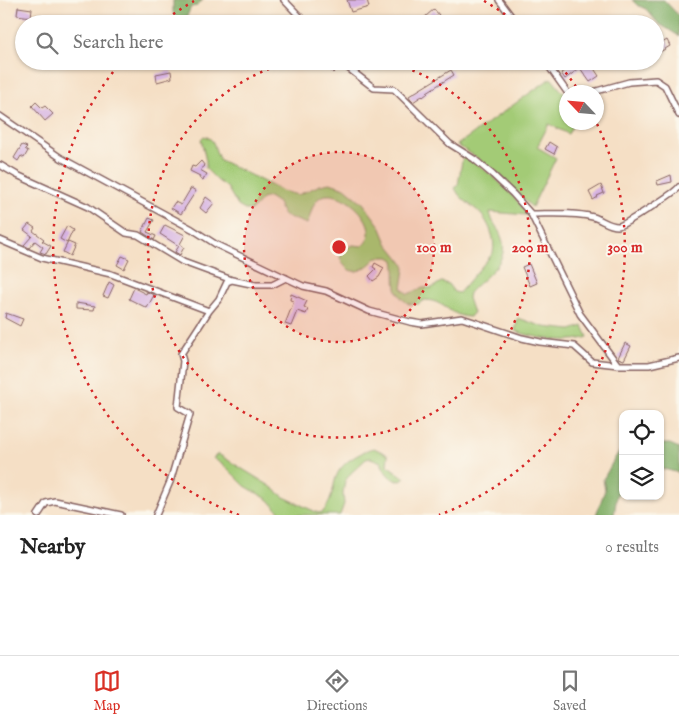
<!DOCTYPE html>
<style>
body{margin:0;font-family:"IM FELL English",serif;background:#f2f2f2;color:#222}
.controls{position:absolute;right:15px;bottom:15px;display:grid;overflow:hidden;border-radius:10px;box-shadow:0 1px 4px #0004}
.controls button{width:45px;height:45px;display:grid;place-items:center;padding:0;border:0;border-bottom:1px solid #e0e0e0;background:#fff;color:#222;font:25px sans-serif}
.compass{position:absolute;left:559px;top:85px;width:45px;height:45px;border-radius:50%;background:#fff;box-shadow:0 1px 4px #0004;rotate:296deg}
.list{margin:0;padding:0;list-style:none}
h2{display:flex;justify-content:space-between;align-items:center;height:65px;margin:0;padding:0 20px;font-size:21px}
h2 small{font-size:16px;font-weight:400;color:#767676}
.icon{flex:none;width:28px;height:28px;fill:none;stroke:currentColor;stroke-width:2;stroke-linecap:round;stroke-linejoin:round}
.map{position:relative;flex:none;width:679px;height:515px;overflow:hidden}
.search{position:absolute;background:#fff;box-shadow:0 1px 4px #0004;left:15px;right:15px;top:15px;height:55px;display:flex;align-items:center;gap:12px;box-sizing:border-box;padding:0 18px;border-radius:28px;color:#767676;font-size:19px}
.sheet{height:140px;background:#fff}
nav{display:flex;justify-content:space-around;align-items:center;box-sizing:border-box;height:70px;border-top:1px solid #e0e0e0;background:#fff;font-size:14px;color:#767676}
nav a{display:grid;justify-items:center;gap:2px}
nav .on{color:#d93025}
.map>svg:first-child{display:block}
.green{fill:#a3cb76;stroke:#767550}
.forest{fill:#82af67;stroke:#666749}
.building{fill:#d6b2e2}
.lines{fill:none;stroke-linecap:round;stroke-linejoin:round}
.minor-casing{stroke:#866261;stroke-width:8}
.minor{stroke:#fff;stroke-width:5}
.ring{fill:none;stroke:#d62828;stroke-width:2.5;stroke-dasharray:2.5 5}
.centre{fill:#d62828;stroke:#fbf7ec;stroke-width:2.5}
.ring-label{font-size:15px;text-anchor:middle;font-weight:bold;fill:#d62828;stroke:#fbf7ec;stroke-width:4;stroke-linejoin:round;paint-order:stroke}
</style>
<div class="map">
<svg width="679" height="515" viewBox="0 0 679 515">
<rect width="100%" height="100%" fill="#fbf7ec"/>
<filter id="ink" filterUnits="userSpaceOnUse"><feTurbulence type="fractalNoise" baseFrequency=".02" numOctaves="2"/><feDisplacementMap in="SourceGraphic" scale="10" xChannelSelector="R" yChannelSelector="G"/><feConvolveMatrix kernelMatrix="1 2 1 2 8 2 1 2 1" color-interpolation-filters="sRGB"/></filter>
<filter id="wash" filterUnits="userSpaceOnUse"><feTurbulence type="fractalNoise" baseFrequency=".0096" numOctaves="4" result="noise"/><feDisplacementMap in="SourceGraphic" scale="20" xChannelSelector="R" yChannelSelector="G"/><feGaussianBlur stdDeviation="1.12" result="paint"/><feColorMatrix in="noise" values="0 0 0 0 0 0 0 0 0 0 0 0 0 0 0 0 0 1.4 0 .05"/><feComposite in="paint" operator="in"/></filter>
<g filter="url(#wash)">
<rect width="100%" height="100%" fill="#f5dfc5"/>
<path class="green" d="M551,78L566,96V122L574,123L568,134L549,124L537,147L556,158L532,207L476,157L457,145Z
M204,136C217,139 213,150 220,160L282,191L298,195L320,185L330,183L345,188L363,203L380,226L387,243L403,263L405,268L402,289L408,294L423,288H432L441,282L448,284L454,292L459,293L493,253C496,239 489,223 480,213C471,204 460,200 455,188L458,185L463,155C483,166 516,194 527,215L490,212C492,224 497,225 501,236C512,262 484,276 469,293L468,298L473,313L470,317C452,318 443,299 424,300L418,304H409C389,291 398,279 394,260L389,257H377C365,270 349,281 340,257L345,248L353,245L362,246C388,226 336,181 318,199C311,206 311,216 307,224L283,215L278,203L269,197L262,199L252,210H245L238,206L227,187L218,181L206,169V161L201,139Z
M518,318L544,327L571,330L583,326L588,337C568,344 534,338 515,331Z
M374,448L388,455L387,465L405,478L401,481C389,480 385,472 381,462L371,458L366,459L351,473L345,481L343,493L344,504L340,515H282L269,500L245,486L227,468L213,458L218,454L270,486L284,497L318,513L323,512C341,489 325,474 356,456C362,453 367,449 374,448Z"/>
<path class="forest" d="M173,0H203L197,6L191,7L187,16V24H177L173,12Z
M632,0H664L679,16V36L658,23L646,9L637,5Z
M660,444H670L679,448V473L660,468Z
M623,449V482L617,495L614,515H596L605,490L603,479C609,471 616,452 623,449Z"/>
<g id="blocks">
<path class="building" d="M347,0H367L369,7L351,12Z
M18,7L32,9L31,17L17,15Z
M434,9L439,15L429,22L425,17Z
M667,40L670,46L655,55V47Z
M321,61H330L338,68L333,73Z
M578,61H589L599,76L590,82L580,68L565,79L561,73Z
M451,70L454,75L427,92L428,93L423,97L422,96L413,102L410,99L409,96Z
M171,71L172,78L157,82L156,74Z
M36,102L42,108L45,106L53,114L45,121L32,106Z
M549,142L557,147L554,154L545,149Z
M22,145L27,147L25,149L28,151L24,158L21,156L18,161L14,158Z
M201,161L205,166L200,170L207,174L203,180L199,178L200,176L190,171L192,166L195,167Z
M671,175L672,182L658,185L657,181Z
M601,185L604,193L597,196L598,197L593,200L589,192Z
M191,188L196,191L181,214L171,208L175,202L181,205Z
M206,197L214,203L206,213L200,208Z
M149,218L154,220L147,232L156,236L154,240L142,232Z
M29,224L35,228L33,231L44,239L42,241L51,246L46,254L40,252L43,247L35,241L29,248L24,245L32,236L24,230Z
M165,225L185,235L180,244L184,247L180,255L175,252L179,246L160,234Z
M67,226L73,230L67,243L60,239Z
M68,242L75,245L70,256L63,252Z
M122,256L129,259L124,269L117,265Z
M375,263L384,268L379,277L373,281L369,276L376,269L373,267Z
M529,264L537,283L530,286L522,267Z
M109,282L114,285L108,298L103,296Z
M134,288L146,294L147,292L154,295L147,308L129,299Z
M291,294L307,301L304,307L308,309L306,314L297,311L291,326L285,324L294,301L290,300Z
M76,303L95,306L94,310L76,309Z
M6,313L23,319L20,326L5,318Z
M625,343L631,346L624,360L618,358Z"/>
</g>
</g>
<g filter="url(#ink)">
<use href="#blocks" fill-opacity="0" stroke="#866261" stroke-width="1"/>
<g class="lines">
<defs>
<path id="minor" d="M284,0L307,24
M499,0L517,24
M339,61L374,88L394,89L450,144L474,159L493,175L513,194L531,214L580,314L618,365
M545,61L567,92
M593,92L629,82L656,80L665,86L679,115
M0,116L61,158L192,229L217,245L286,278L303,286L326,291L369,311L410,322L422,324L462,318L522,338L540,342L574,346L592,362L618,365H649L679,358
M0,165L17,175L88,207L126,233L138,235L183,262L232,280
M531,214C551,214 573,212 593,217C601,219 608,226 618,226C623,226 676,192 679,187
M0,240L42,258L111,274L209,311L219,299L227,282L232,280L256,285H272L286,278
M38,515L46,503L55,501L121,515
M156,515L170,482L190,414L178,407L183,361L181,354L209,311"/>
</defs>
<use href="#minor" class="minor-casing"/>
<use href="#minor" class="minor"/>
</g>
</g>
<circle cx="339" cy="247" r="95" fill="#d62828" fill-opacity=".12"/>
<g class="ring">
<circle cx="339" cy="247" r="95"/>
<path d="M384 61A191 191 0 1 1 294 61"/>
<path d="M239 515A286 286 0 0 1 122 61M161 23A286 286 0 0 1 194 1M484 1A286 286 0 0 1 517 23M556 61A286 286 0 0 1 579 91M597 124A286 286 0 0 1 439 515"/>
</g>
<circle cx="339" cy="247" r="8" class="centre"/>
<g class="ring-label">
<text x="434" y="252">100 m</text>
<text x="530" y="252">200 m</text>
<text x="625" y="252">300 m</text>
</g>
</svg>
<div class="controls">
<button><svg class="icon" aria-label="locate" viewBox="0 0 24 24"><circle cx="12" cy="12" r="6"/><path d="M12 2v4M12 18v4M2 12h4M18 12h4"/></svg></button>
<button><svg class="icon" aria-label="layers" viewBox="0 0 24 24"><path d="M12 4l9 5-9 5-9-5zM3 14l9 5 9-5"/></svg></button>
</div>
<svg class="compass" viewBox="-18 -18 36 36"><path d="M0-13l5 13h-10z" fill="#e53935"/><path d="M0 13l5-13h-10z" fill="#767676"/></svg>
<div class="search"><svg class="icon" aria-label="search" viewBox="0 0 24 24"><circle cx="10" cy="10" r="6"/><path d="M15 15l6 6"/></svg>Search here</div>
</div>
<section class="sheet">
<h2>Nearby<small>0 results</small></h2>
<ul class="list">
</ul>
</section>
<nav>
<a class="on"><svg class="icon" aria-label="map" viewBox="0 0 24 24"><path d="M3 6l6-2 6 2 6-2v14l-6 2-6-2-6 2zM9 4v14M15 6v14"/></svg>Map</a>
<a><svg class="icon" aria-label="directions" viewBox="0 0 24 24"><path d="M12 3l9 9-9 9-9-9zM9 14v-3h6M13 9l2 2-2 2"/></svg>Directions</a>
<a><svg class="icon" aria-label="saved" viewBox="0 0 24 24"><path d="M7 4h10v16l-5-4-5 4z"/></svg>Saved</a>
</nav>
